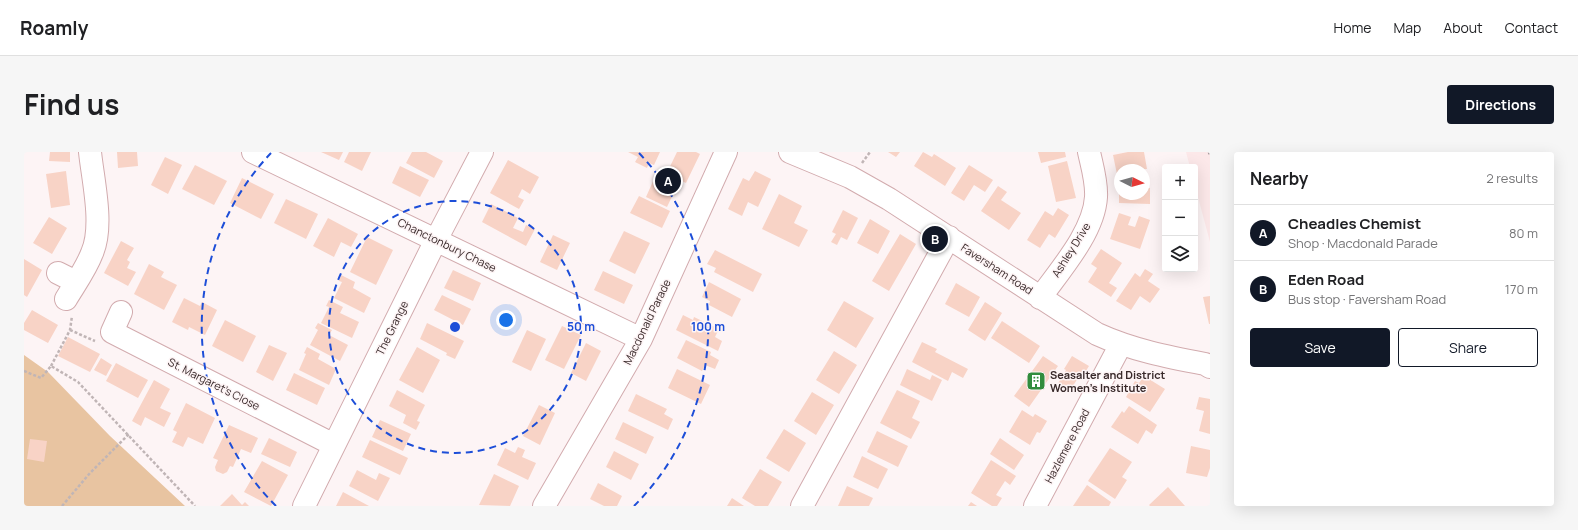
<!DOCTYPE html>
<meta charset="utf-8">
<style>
body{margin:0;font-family:Manrope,sans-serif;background:#f6f6f6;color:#202124}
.controls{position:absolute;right:12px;top:12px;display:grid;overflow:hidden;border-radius:4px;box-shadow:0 4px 16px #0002}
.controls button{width:36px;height:36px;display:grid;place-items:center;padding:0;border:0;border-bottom:1px solid #e0e0e0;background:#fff;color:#202124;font:20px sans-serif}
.compass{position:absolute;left:1090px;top:12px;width:36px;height:36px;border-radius:50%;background:#fff;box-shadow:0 4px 16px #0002;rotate:96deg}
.you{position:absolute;left:482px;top:168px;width:14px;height:14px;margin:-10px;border:3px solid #fff;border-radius:50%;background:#1a73e8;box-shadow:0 0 0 6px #1a73e833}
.badge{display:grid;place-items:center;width:26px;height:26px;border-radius:50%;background:#111827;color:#fff;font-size:13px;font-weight:700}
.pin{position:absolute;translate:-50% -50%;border:2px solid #fff;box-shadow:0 1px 4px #0006}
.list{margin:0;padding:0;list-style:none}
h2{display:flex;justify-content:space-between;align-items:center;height:52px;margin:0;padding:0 16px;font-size:17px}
h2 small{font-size:13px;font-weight:400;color:#757577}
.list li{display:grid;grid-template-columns:26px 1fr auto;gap:12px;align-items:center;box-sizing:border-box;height:56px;padding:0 16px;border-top:1px solid #e0e0e0}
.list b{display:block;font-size:15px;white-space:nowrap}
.list p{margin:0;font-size:13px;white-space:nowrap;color:#757577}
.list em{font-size:13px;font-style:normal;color:#757577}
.actions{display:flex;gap:8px;padding:12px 16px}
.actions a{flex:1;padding:9px 0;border:1px solid #111827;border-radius:4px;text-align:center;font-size:14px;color:#111827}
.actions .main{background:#111827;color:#fff}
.icon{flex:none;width:22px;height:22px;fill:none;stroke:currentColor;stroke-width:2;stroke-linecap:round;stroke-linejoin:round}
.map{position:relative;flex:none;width:1186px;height:354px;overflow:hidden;border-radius:4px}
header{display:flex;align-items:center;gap:24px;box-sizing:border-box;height:56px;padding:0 20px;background:#fff;border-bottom:1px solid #e0e0e0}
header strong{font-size:19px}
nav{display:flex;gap:22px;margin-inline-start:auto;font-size:14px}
.intro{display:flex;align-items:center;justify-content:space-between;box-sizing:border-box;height:96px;padding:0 24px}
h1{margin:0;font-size:28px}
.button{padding:10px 18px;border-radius:4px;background:#111827;color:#fff;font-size:14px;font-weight:700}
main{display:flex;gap:24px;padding:0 24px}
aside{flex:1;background:#fff;border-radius:4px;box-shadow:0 4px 16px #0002}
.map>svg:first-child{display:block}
.built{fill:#fce8e9}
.green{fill:#e8c4a1}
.building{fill:#f8d3c6}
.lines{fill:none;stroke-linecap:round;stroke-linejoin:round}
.minor-casing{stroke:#d2abae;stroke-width:24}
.path{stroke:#c0b5b6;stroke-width:2.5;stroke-dasharray:3 2;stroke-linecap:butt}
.minor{stroke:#fff;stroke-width:22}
.rail{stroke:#a09495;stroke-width:3;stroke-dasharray:5 5;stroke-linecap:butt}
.ring{fill:none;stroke:#1d4ed8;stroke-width:2;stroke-dasharray:7 5}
.labels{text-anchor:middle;stroke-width:3;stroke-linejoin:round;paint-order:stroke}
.street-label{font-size:11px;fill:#38292a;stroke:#fdf4f5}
.poi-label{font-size:11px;font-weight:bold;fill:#38292a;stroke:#fdf4f5;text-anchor:start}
.centre{fill:#1d4ed8;stroke:#fdf4f5;stroke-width:2}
.ring-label{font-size:12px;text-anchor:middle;font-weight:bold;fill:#1d4ed8;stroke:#fdf4f5;stroke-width:3;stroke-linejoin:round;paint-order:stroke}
</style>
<header>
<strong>Roamly</strong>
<nav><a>Home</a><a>Map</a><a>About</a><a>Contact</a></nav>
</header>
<div class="intro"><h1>Find us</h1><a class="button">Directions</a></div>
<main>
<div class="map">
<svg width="1186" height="354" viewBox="0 0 1186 354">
<rect width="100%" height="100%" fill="#fdf4f5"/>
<path class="built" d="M1162,0H1186V90L1171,34V15H1166Z"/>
<path class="green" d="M0,203L24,220L86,284L161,354H0Z"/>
<path class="building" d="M26,0H46V10L25,9Z
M93,0H113L114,14L94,16Z
M297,0H319L315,8Z
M325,0H347L338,19L320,10Z
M388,0H402L419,9L410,26L382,11Z
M604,0H636L630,13L625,11L623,16L611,10L614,5Z
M653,0H672L676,2L662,31L651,26L648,31L653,34L643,55L622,45L630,27L638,31Z
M864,0H876L872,5Z
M899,0L908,5L910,2L932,16L921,34L890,14Z
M1014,0H1041L1042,5L1017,11Z
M1104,0H1120L1123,17L1096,18L1095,32L1089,3Z
M141,5L158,13L144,42L127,33Z
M484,8L515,25L506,42L498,37L494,45L500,48L495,57L466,41Z
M1043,9L1052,46L1032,50L1024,14Z
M171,13L203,29L190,53L158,37Z
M945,13L969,28L961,40L950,33L940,49L927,41Z
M376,14L405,28L396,45L368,31Z
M42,19L46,53L27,56L22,22Z
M731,19L747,27L734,55L724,50L718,64L704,57L719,26L725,29Z
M218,26L250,42L237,67L206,51Z
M974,34L983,40L977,48L997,61L985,78L957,59Z
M1120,36H1126V52L1095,51V42H1120Z
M755,42L778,54L770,71L784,78L775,95L738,77Z
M615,44L646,59L638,76L606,61Z
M262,47L294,62L282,87L250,71Z
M467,52L494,66L489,76L499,80L502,73L511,77L502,94L458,70Z
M1034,56L1045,63L1031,86L1025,82L1016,96L1003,88L1021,59L1029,64Z
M819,58L834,66L823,88L817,85L813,93L807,90L812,82L808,80Z
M1095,61L1107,65L1104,73L1111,75L1115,64L1126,68L1116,97L1086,87Z
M25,65L43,76L28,102L9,91Z
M304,66L334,82L327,95L317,90L310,105L289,94Z
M846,67L866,79L854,102L833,91Z
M600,79L626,91L611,122L585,109Z
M876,82L892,92L865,139L848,129Z
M529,83L546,91L533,118L516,110Z
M343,85L369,98L352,133L326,120Z
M97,89L110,96L103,108L106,110L103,116L112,120L104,134L80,121Z
M1077,97L1098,111L1085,131L1093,136L1087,145L1064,130L1073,116L1067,112Z
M691,98L738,122L729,140L690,120L692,116L683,112Z
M0,107L18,118L3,145L0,143Z
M125,112L140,120L137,125L153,133L140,158L110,142Z
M1121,117L1129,122L1124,129L1136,137L1126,151L1116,144L1107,158L1092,149L1111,121L1116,125Z
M429,118L457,131L449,149L420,136Z
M579,119L609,133L600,152L570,138Z
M317,123L331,130L329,136L347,146L340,161L310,146L318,130L315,129Z
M685,130L717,147L708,165L685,153L686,149L678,145Z
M932,131L956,145L945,165L921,152Z
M418,143L447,157L439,173L410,158Z
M1186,144V172H1185L1179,145Z
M160,146L176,154L178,150L193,158L181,183L165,175L164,178L148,170Z
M305,148L319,155L316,161L335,170L328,186L297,171L305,155L302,154Z
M820,149L850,166L832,196L803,178Z
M961,150L978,161L961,189L944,178Z
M8,158L34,173L24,191L0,178V171Z
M659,163L669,168L670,165L695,177L691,185L698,189L694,199L652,178Z
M201,168L232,184L219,210L188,194Z
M978,169L1016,194L1005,211L967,186Z
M294,171L308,178L305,183L324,193L316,209L286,193L294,178L291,176Z
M403,171L440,189L431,207L422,203L423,201L396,187Z
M538,174L557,183L540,217L521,208Z
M503,178L522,187L507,219L488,210Z
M44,185L76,202L66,220L34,204Z
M662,188L687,200L686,203L695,208L691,217L681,213L678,219L653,206Z
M898,190L913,197L911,200L944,217L939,226L928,220L924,229L888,210Z
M562,191L577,199L562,229L547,221Z
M245,193L263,201L249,229L232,220Z
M283,195L296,202L294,207L312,217L305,233L275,218L282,202L280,201Z
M393,195L416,208L399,241L375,228Z
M810,199L833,213L815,242L792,228Z
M1019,204L1034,214L1005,255L990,244Z
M1048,204L1065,214L1057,227L1054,226L1045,240L1033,233L1042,218L1040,217Z
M77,206L88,213L82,224L70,218Z
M92,211L124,228L114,246L82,229Z
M653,217L686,233L677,252L644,236Z
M883,217L906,228L908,223L918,228L908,249L876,233Z
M270,221L301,236L293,253L262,238Z
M1120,224L1141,237L1126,260L1102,245L1111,229L1115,231Z
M130,228L146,237L136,256L147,261L140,275L121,265L117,274L108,269Z
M373,238L401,253L393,269L396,270L392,278L379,271L382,263L365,254Z
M873,238L896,249L888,266L896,270L887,287L856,271Z
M788,240L810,253L792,283L770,269Z
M612,242L643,257L640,262L649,267L644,278L604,259Z
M1175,245L1186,247V282L1175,279L1180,259L1172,257Z
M162,251L191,266L179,292L164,285L159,295L148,290L153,280L149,278Z
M515,253L531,261L516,293L499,284Z
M1105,254L1133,273L1128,282L1122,278L1114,292L1087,275L1098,259L1100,261Z
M998,258L1009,265L1011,262L1023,269L1016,281L1013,280L1006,293L985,280Z
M356,268L387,282L379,299L348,285Z
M599,270L630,285L622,302L591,287Z
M205,273L234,286L227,301L217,297L209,315L206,314L203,320L199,322L192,319L191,315L194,308L189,306Z
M760,277L782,291L765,320L742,306Z
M853,279L884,294L874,315L843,300Z
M245,286L273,300L266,315L237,302Z
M976,286L1000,303L990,318L966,302Z
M6,287L23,289L20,310L3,307Z
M346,288L384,306L376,323L338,305Z
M1167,294L1186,298V316L1183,325L1162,321Z
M494,295L501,298L498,305L512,311L504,328L473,313L481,296L491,301Z
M1086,296L1108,310L1098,325L1103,328L1091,347L1064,329Z
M590,299L615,312L607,328L582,315Z
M838,304L864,317L854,337L829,325Z
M967,308L992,324L986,333L981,329L972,343L978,346L973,354H968L947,341Z
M238,309L264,323L247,354L220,340Z
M736,317L758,330L744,354H731L718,346Z
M333,318L352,328L355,321L366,326L354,349L325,334Z
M470,322L495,334L486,354L455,353Z
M574,331L598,344L593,354H580L566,347Z
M1063,333L1087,350L1085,354H1049Z
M823,334L849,346L845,354H814Z
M1144,335L1161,354H1126L1125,353Z
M319,340L345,354H312Z
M208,342L218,353L221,350L225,354H196Z
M708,346L720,354H703Z
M947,350L953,354H944Z"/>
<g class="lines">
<defs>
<path id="minor" d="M229,0L617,187
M766,0L826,25L865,47L1073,182C1108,198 1144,205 1181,212L1186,215
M34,121L52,130
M1016,146C1036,118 1070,80 1072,45C1073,30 1068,14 1065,0
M42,147C51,132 62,117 68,101C80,74 69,29 66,0
M97,160L88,180L310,293
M280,354L412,88L458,0
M520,354L617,187L702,0
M778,354L925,85
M1011,354L1097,192"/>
</defs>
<use href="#minor" class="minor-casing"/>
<path class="path" d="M838,11L846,0
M46,178L71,189
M27,214L46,178L48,164
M0,219L17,226L27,214L54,230L171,354
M38,354L66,321L105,282"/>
<use href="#minor" class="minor"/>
<path class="rail" d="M1185,0L1186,2"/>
</g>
<g class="ring">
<circle cx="431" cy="175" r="126"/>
<path d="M252 354A253 253 0 0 1 247 1M615 1A253 253 0 0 1 610 354"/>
</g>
<defs>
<symbol id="building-square" viewBox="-11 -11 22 22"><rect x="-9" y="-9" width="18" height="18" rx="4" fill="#318c3d" stroke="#fdf4f5"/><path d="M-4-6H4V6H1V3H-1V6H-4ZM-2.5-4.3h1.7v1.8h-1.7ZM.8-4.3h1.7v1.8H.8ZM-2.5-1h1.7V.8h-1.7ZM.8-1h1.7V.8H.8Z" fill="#fff"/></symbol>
</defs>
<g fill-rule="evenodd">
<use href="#building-square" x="1001" y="218" width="22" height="22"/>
</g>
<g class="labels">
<g class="street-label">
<text transform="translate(423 93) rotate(26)" y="4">Chanctonbury Chase</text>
<text transform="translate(1047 98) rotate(-58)" y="4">Ashley Drive</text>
<text transform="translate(973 117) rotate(33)" y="4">Faversham Road</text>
<text transform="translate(623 170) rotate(-64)" y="4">Macdonald Parade</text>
<text transform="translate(368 176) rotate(-64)" y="4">The Grange</text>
<text transform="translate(190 232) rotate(27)" y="4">St. Margaret's Close</text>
<text transform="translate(1043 294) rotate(-62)" y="4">Hazlemere Road</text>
</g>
<g class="poi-label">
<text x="1026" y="227">Seasalter and District<tspan x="1026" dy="13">Women's Institute</tspan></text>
</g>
</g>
<circle cx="431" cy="175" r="6" class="centre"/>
<g class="ring-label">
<text x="557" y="179">50 m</text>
<text x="684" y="179">100 m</text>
</g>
</svg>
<div class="controls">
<button>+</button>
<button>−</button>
<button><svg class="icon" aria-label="layers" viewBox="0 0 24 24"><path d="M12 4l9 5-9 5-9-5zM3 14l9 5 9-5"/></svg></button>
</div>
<svg class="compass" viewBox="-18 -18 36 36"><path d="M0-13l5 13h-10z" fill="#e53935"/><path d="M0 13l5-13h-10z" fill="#757577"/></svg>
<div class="you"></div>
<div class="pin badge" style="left:644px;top:29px">A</div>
<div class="pin badge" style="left:911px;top:87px">B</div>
</div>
<aside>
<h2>Nearby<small>2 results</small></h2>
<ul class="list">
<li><span class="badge">A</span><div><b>Cheadles Chemist</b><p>Shop · Macdonald Parade</p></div><em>80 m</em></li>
<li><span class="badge">B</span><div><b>Eden Road</b><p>Bus stop · Faversham Road</p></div><em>170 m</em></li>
</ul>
<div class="actions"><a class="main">Save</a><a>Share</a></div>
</aside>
</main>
